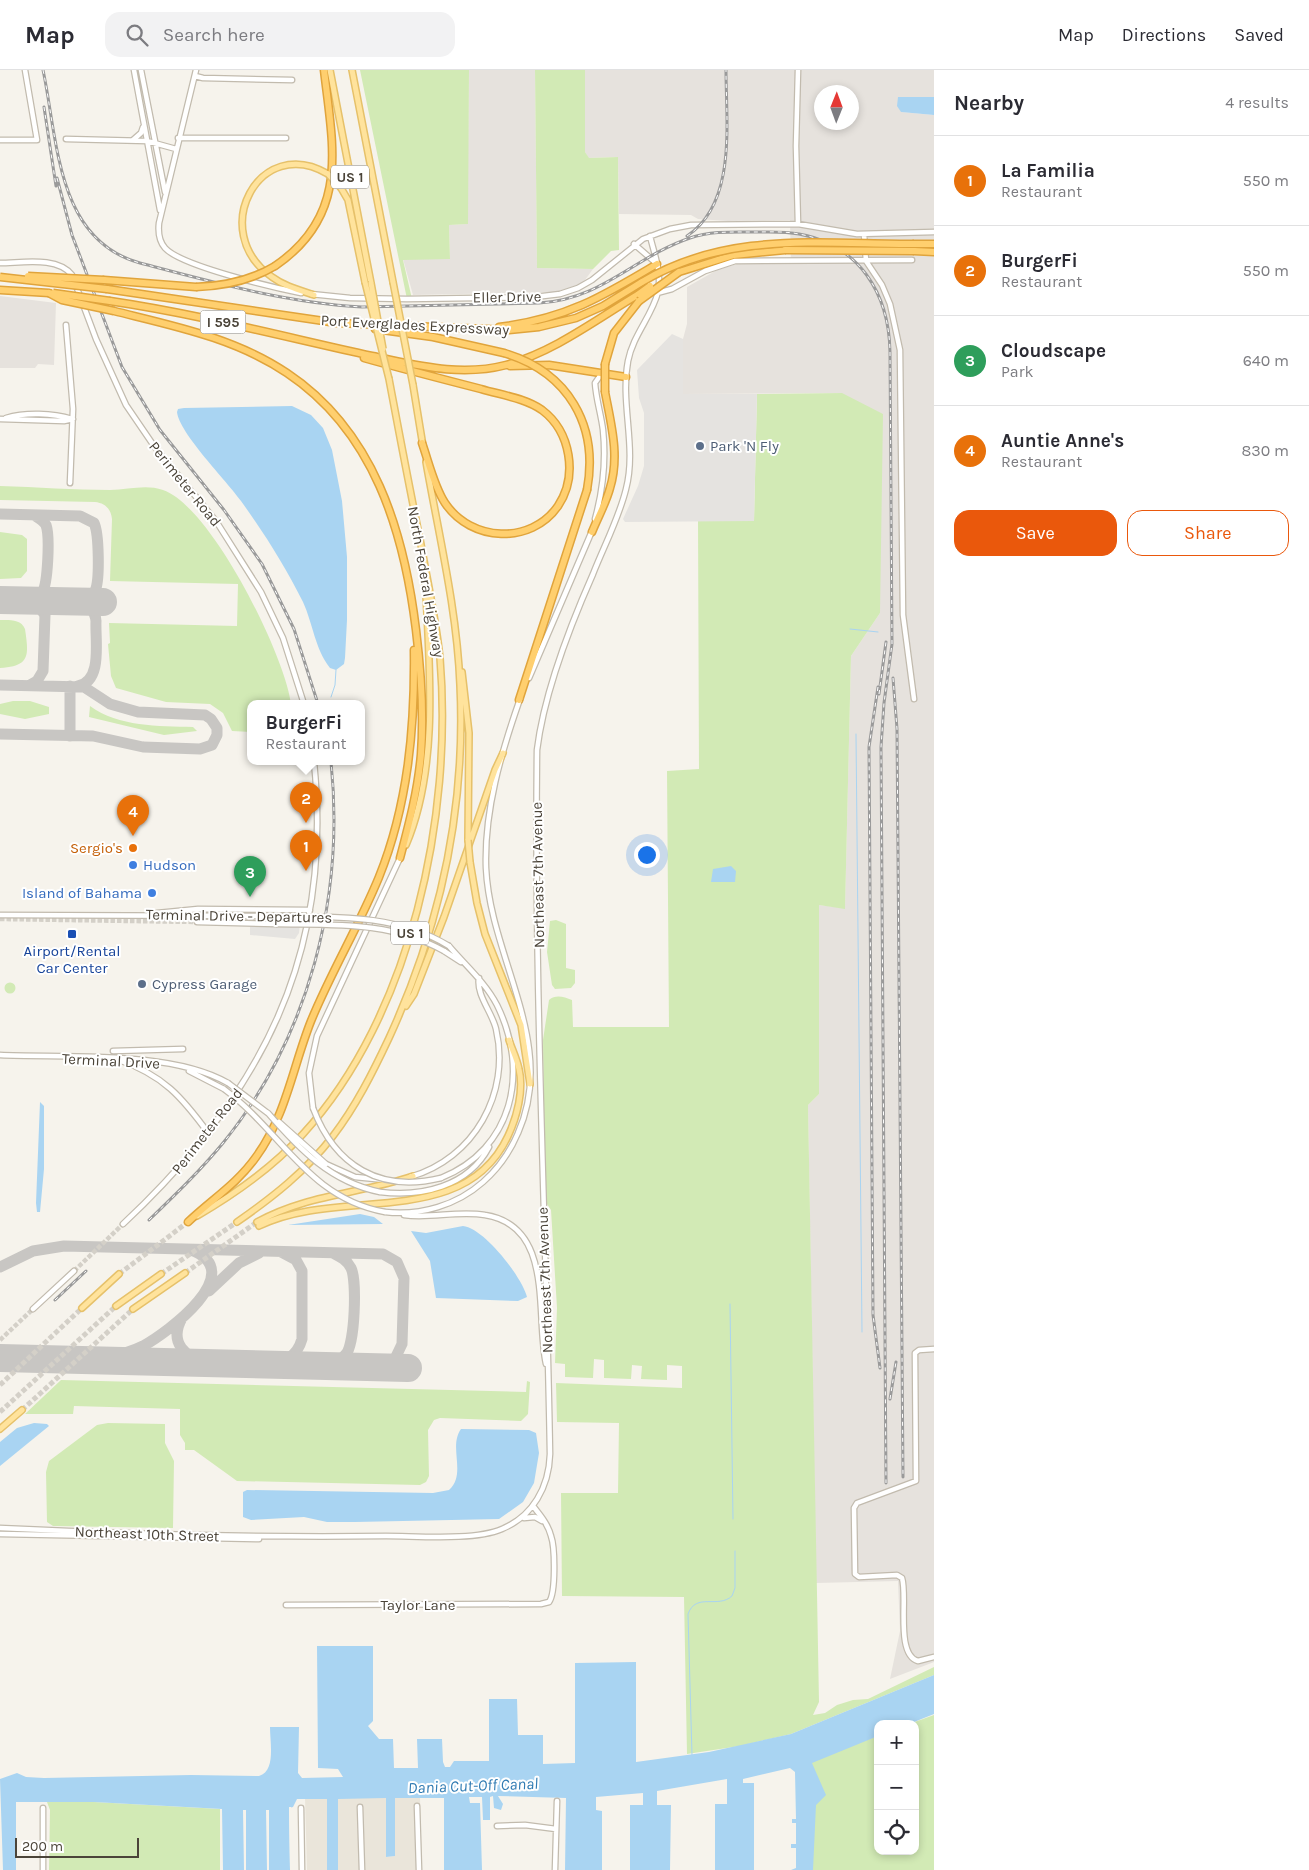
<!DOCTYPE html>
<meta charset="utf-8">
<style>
body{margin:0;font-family:Karla,sans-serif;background:#f2f2f3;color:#2b2b33}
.controls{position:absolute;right:15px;bottom:15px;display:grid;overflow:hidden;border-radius:10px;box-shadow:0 2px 8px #0003}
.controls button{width:45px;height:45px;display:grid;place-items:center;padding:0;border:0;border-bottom:1px solid #e1e1e2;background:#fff;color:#2b2b33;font:25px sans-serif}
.compass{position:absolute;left:814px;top:15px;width:45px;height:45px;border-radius:50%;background:#fff;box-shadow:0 2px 8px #0003;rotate:1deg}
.scale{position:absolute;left:15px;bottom:12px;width:124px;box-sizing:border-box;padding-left:5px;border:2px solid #4b4439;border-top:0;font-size:14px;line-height:18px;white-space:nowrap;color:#4b4439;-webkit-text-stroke:4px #fff;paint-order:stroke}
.you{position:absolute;left:646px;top:784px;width:18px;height:18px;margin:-12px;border:4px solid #fff;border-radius:50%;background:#1a73e8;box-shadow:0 0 0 8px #1a73e833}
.badge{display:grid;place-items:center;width:32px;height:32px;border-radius:50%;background:#ea580c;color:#fff;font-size:16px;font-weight:700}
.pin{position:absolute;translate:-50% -41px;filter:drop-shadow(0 1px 2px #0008)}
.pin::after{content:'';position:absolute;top:26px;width:18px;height:15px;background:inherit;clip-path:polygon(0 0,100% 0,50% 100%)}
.popup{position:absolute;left:247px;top:630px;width:118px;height:65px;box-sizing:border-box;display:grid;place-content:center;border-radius:10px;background:#fff;filter:drop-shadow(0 1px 4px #0005);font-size:16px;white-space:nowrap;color:#7c7c81}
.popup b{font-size:19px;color:#2b2b33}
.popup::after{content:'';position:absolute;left:50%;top:100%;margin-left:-10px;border:10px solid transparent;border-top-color:#fff}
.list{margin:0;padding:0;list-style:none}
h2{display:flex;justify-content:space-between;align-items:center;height:65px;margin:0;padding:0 20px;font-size:21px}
h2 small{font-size:16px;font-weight:400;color:#7c7c81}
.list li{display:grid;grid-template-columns:32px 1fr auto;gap:15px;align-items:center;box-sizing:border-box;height:90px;padding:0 20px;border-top:1px solid #e1e1e2}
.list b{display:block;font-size:19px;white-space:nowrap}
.list p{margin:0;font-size:16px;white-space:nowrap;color:#7c7c81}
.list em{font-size:16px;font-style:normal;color:#7c7c81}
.actions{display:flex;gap:10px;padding:15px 20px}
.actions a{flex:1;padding:11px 0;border:1px solid #ea580c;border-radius:15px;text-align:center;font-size:18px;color:#ea580c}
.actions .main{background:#ea580c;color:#fff}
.icon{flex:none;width:28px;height:28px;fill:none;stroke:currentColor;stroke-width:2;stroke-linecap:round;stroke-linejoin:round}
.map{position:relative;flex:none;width:934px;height:1800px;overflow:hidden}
header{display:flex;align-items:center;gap:30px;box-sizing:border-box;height:70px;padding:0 25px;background:#fff;border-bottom:1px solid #e1e1e2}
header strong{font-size:24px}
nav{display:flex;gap:28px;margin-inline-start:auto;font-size:18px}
.search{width:350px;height:45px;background:#f2f2f3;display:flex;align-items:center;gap:12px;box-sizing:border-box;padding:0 18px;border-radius:15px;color:#7c7c81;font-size:19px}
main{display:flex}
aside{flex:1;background:#fff}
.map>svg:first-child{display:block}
.residential{fill:#eae5da}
.industrial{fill:#e6e2dd;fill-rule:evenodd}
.green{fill:#d2eab5}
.parking{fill:#e5e3e0}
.water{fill:#a9d4f2}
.pier{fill:#f6f3ec}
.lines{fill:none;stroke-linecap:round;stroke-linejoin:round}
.stream{stroke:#a9d4f2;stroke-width:1}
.taxiway{stroke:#c8c6c3;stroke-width:11}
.runway{stroke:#c8c6c3;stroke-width:28}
.minor-tunnel{stroke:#d4d0c8;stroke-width:4.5;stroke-dasharray:4.5 2;stroke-linecap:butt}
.major-tunnel{stroke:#d4d0c8;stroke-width:5;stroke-dasharray:5 2.5;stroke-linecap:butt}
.minor-casing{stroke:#c2bbae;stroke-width:7}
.major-casing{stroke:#e6c16a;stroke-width:8}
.highway-casing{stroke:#e0a43c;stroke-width:9}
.minor{stroke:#fff;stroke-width:4.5}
.major{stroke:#ffe39c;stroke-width:5}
.highway{stroke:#ffcf6e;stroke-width:6}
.rail-casing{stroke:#9a9a9a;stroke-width:3}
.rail{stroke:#fff;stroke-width:1;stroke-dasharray:4;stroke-linecap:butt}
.minor-bridge-casing{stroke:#c2bbae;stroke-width:7;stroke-linecap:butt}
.major-bridge-casing{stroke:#e6c16a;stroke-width:8;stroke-linecap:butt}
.highway-bridge-casing{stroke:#e0a43c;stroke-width:9;stroke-linecap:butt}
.minor-bridge{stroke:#fff;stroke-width:4.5}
.major-bridge{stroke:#ffe39c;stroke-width:5}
.highway-bridge{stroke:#ffcf6e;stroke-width:6}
.service-dot{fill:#5c6f8a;stroke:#fff;stroke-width:2}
.food-dot{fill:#e8710a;stroke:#fff;stroke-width:2}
.shop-dot{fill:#3f7fe0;stroke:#fff;stroke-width:2}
.transit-dot{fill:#1a4fb4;stroke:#fff;stroke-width:2}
.labels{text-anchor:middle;stroke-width:4;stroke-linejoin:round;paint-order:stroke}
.shield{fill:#fff;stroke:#817c74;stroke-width:1}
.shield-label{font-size:14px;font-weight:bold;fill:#4b4439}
.street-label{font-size:15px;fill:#4b4439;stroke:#fff}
.service-label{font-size:15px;fill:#4e5e75;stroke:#fff;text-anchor:start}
.food-label{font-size:15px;fill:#c56008;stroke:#fff;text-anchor:end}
.shop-label{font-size:15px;fill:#366cbe;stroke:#fff;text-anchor:start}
.transit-label{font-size:15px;fill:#164399;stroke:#fff}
.water-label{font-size:16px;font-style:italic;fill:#2e7ab2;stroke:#fff}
</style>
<header>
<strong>Map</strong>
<div class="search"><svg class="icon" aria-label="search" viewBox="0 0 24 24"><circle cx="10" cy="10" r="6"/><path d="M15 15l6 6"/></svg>Search here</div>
<nav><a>Map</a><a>Directions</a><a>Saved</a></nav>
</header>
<main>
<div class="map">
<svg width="934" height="1800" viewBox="0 0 934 1800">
<rect width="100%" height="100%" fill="#f6f3ec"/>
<path class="residential" d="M305,1728H327V1800H307Z
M338,1728H386V1787L395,1786V1728H420L422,1800H338Z"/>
<path class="industrial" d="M469,0H535L537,198L593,199L585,210L575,217L554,222L413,225L403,189H450L449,155L467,154Z
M585,0H934V27H898L901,42L934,45V1592L890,1609L900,1561L898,1511L816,1513L808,1035L819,1024V835L845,838L851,586L880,543L842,323L683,324V269L687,254V217L717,200L740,193L791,194L790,150L728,151L698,149L691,145L619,144L618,87L588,88L585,82ZM822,22H852V52H822Z
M0,226L56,233L54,295L38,294L35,298H0Z"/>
<path class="green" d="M360,0H469L468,154L449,155L450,189L403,190L412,229H407Z
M535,0H585V82L589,88L618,87L619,180L611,181L593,199L537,198Z
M842,323L883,344L880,543L851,586L845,839L819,835V1024L808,1035L819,1632L813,1645L825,1643L837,1635L853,1630L868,1629L934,1597V1605L791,1664L740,1676L687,1684L684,1527L562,1526L561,1423H618L619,1353L557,1352L556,1313L682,1318V1296L667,1295V1310L641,1309L642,1296L632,1295L631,1309L604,1308V1290L594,1289L593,1308L565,1307V1294L555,1293L557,1238L551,1140L545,1131L543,970L549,930C556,924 564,927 572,930L573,957H669L667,701L699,699L698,450L754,451L757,324Z
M0,416C37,417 74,420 110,420C128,420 145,414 163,420C211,436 285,585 291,634H251V662L232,661L223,643L210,634L166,632L116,618L111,606L108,574L110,573L109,553L237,556L238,514L110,511L112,449C111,439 105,433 95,432L0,430Z
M0,462L22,465L27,469V501L21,508L0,509Z
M0,550C10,550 21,549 25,559C29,586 30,596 0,598Z
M13,631H30L49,637V644L25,649L0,644V634Z
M90,636C119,657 158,656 193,657L197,661L164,665L89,647Z
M556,850L566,854V898L575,900V913L571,918L555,919L552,915L547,882L550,851Z
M4.5 918a5.5 5.5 0 1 1 11 0a5.5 5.5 0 1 1-11 0Z
M61,1310L526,1322L527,1311L530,1312L528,1344L521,1351L440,1348L434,1350L428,1360L429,1406L426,1412L420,1415L237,1411L194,1380H185V1373L180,1365V1339L74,1336L73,1344H25Z
M108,1353L165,1354V1373L174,1391L173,1458L53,1456L47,1452L46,1402L49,1391L97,1355Z
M934,1645V1800H805V1692L878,1666V1781H915V1654H909Z
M47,1732H94L220,1739V1800H49L50,1740Z"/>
<path class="parking" d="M672,264L683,269V324H757L754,451L625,452L623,449L638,416L644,396V343L639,328L637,300Z
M250,843L301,844L299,863L295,869L250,865Z"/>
<path class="water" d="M898,27H934V45L901,42L897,36Z
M292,336L311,345L323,358L332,380L342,431L347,487V550L345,588L344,594L336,600L330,598C315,579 313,554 303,532C285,496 264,463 241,431C227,411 179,363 177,342L178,339L184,338Z
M731,796L736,801L735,812H711L713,799Z
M40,1032L44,1036V1099L40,1142H37L36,1133Z
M360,1144L374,1147L383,1154L288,1155Z
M463,1156C484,1158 522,1207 527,1227L518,1231L436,1228L430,1191L411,1161L426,1163Z
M34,1353L47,1354L49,1356L0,1396V1372L17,1358Z
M461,1359L529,1360L536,1363L539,1383L534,1413L523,1432L499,1449L355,1452H327L304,1447L251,1450L243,1447V1422L247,1420L433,1423L449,1420C467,1404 448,1377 461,1359Z
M317,1576H373V1651L368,1656L379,1669H393L394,1698H418L417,1669H442L443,1692L445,1697H450L454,1691H489V1629H517L518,1665H543V1694L575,1693V1593L636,1592V1692L709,1682L791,1664L934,1605V1644L909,1654H878V1666L812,1693L826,1725L816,1735L813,1800H791L796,1798V1778H791V1774H796V1753H792V1749H796L795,1702L790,1698L743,1709V1713H754V1800H715V1734H727V1709L657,1721V1735H671L670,1800H630V1735H643V1723L596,1727V1740L602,1741V1800H565L566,1728L498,1726L503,1734L501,1740L494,1738L493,1726L490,1727V1750H483L482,1727H469L470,1733H480L482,1800H444V1728H395V1786L386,1787V1728L338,1729V1800H327V1729H297L293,1737L289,1738L290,1800H223L222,1739L94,1732H16V1800H3L0,1709L17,1703L26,1707L44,1708L191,1705L259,1706C276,1701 270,1673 270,1657H299L298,1703L302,1708L343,1707L338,1699L318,1698Z"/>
<path class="pier" d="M289,1737H291V1800H290Z
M243,1740H246V1800H244Z
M266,1740H269V1800H267Z"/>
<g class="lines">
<path class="stream" d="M850,559L878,562
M331,627L335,615L336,600
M856,664L862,1262
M730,1234L733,1449
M692,1685L688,1544C696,1522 718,1539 732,1526L735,1518V1481"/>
<path class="taxiway" d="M0,444L80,446L94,453C99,463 100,511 95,521C91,527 85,529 78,532
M28,530L38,535L45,545L43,601L37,611L30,615
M28,530L42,523C48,514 50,466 46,455C43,450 39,448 34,445
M0,615L84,617L110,634L138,642L205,645L211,649L217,658V665L212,675L200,679L143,677L93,666L0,664
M70,616V666
M78,616C103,611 95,571 96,551C95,540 89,534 78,532
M0,1197L33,1181L64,1176L383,1184L397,1192L404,1208L402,1274L391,1297
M209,1221L239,1193L259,1183
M182,1248C168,1273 186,1288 208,1293
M79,1290C101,1288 123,1286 143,1276C167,1263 250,1202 191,1180
M267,1295C284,1293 297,1287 302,1269V1201L296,1190L281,1182
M318,1296C329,1295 339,1293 346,1284C355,1274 357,1210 351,1198C347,1190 341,1187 333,1183"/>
<path class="runway" d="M0,530L103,532
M0,1288L408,1298"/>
<path class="minor-tunnel" d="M0,849L197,852
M74,1201L123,1154
M0,1270L33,1239"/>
<path class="major-tunnel" d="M185,1203L257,1152
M119,1204L188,1152
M161,1204L237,1152
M0,1315L82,1238
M22,1340L133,1239
M0,1342L116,1236"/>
<defs>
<path id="minor" d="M134,0L160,140
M141,0L165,122
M196,0L159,153C158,162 159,171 165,178C181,196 275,218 301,223
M798,0L796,76L798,154
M195,6L203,8L292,10
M178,68H286
M66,69L147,71L176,79
M0,70H37L25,0
M133,70L141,63L143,57
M864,164L866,191L882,215L890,234L900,280L903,545L914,629
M634,174L656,193
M0,193C22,193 57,186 72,205L96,269L126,335L154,376L216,451L261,522L283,568L304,634
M657,223L672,219L705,201L735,191L912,190
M311,224L350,228L407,229L535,227L560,224L578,218L592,210L643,169L670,159L691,155L798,154L857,164L934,162
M66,255L73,339L70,413
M6,348C25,342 53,343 72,349
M0,349L64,351L73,349
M595,449C603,420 606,389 603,360C601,344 596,329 595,313L602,303
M529,608L592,461
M157,843L198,839L310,840
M0,845L270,846
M197,852L276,854
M444,881L461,892
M113,981L183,979
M0,985C66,988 171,980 228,1013
M119,990C163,1005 182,1027 209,1064
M189,1001L224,1019
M313,1038L309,1003L317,966L400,788
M326,1094L355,1107L385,1110
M410,1107C474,1089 511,1023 496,959C492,942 476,925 479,908
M441,1108C513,1079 530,1002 497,935C485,912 466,896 449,876
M380,1122C421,1127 468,1117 489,1077
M385,1142C421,1146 457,1135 483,1112C499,1098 510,1082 518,1063C558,974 490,888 486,798C484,741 501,683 520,629
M404,1145C431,1149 458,1140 485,1145C555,1156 535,1245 546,1294
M123,1154C261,1025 334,885 314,692
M33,1239L74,1201
M934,1279L919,1280L915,1283L916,1411L857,1433L854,1438L855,1504L859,1507L897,1505L902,1508C908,1526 895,1585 918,1591L934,1587
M524,1448L535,1447L542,1451
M0,1458C129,1464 257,1468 386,1466C418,1466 474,1471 502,1459C533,1446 549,1417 550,1384C546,1149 534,915 537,680C544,624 570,556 593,504C604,476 619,448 626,419C637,377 620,334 628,291C633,265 652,246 658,222C662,203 654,183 650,166
M0,1464L259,1469
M286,1535L541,1534L549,1532C556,1523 555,1477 551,1466C548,1454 540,1445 533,1436
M417,1736L419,1800
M360,1737L362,1800
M43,1738V1800
M301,1738L302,1800
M497,1756L525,1755L556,1759
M555,1800L557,1731"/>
<path id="major" d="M330,0L371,213
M352,0L393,212
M341,118L348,130L365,212
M314,225C299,220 284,216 272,207C207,162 259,63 328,104
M413,315L423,376
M462,602L469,663L468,770
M406,775C440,695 429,591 425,506
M470,792L477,833L485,864L521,955L530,1014
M406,936L414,924L444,847L495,700L503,683
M197,1146C235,1124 273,1097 303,1064C412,945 453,745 440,588C436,548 427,509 420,469C409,416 399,362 389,309
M237,1152C273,1127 306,1101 333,1066C356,1036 373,1002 389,968C440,857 466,738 460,615C457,540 439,466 426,392
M257,1152C308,1124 360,1124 413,1106
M259,1156C340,1116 464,1161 508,1066C517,1047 524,1020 519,999C517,989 512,979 509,970
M116,1236L161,1204
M82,1238L119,1204
M133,1239L185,1203
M0,1359L22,1340"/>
<path id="highway" d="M914,174H934
M914,181L934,182
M275,196C350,145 333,77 324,0
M679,202L734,185L785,180
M104,210L196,217
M107,219L337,253L509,260L539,257L576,248L603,236L642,212
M0,220L49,223
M110,231C198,244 285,267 372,286C417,295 460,307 506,295C554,282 597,249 639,224
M114,241C174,256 235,268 287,303C374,361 404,461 416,560C421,601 424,643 421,684C418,720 409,754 400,788
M499,257C565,249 602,227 657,194
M375,259L433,267L504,283
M364,288C403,299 442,309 481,319C501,325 525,328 542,340C571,362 578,406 558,436C531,475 471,472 445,433C434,416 429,393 422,373
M605,294L614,263L639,231
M510,296L549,295L626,307
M592,462C598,447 606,433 610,418C620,386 611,354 605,322
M519,630L587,420
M188,1152C211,1130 237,1114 256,1087C286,1046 293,996 311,951C331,902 359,856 379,807C408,735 415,657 414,580"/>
</defs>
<use href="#minor" class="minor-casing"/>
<use href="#major" class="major-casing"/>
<use href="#highway" class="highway-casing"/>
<use href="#minor" class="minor"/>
<use href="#major" class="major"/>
<use href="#highway" class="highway"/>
<defs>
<path id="rail" d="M43,0C58,70 56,170 140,193C212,212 287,233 362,237L539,233C601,230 634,187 690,168C711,161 732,162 754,162C769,162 784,161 799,164C859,175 889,223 890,282L892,574L884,633L881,677L886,1413
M44,37L56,116
M57,108L72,165L122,297L160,360L224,440L262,494L294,559L318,634
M687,166C737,133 726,53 726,0
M893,608L897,659L903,1407
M878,617L869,677L873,1245L880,1298
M879,624L886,572
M149,1150C175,1125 200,1101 223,1073C309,967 345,827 331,692
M55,1230L86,1201
M890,1329L896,1292"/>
</defs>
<use href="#rail" class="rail-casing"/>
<use href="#rail" class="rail"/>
<defs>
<path id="minor-bridge" d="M270,846C331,847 395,843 449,876
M276,854C334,855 391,851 444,881
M228,1013L269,1044
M224,1019C282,1062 308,1128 385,1142
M313,1038C335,1096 380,1123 441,1108
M268,1043C300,1080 331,1112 380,1122
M279,1052L326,1094"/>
<path id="major-bridge" d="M328,104L341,118
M365,212L389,309
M393,212L413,315
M371,213L383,279
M468,770L470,792"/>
<path id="highway-bridge" d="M785,180L914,181
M28,206L104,210
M0,207L107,219
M642,212C727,161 819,174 914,174
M196,217C224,216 250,211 275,196
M49,223L62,230L114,241
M53,223L110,231
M639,224L650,216
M639,231L679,202
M504,283C568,302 599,355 587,420
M605,294V322"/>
</defs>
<use href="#minor-bridge" class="minor-bridge-casing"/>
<use href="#major-bridge" class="major-bridge-casing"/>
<use href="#highway-bridge" class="highway-bridge-casing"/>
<use href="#minor-bridge" class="minor-bridge"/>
<use href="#major-bridge" class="major-bridge"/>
<use href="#highway-bridge" class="highway-bridge"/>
</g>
<g class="service-dot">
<circle cx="700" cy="376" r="5"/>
<circle cx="142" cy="914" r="5"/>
</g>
<circle class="food-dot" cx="133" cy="778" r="5"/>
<g class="shop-dot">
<circle cx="133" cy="795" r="5"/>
<circle cx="152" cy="823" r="5"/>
</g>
<rect class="transit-dot" x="67" y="859" width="10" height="10" rx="2.5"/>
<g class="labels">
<g class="shield">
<rect x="331" y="95.5" width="38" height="23" rx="4"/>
<rect x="200.5" y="240.5" width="45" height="23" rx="4"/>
<rect x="391" y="851.5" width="38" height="23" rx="4"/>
</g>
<g class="shield-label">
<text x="350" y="112">US 1</text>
<text x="223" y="257">I 595</text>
<text x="410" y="868">US 1</text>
</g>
<g class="street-label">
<text transform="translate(507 227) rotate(-1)" y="5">Eller Drive</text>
<text transform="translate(415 255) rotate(3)" y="5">Port Everglades Expressway</text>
<text transform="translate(185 414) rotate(51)" y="5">Perimeter Road</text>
<text transform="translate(426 512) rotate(80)" y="5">North Federal Highway</text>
<text transform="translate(538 805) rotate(-91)" y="5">Northeast 7th Avenue</text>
<text transform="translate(239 846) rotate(1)" y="5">Terminal Drive - Departures</text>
<text transform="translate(111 991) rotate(3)" y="5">Terminal Drive</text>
<text transform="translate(207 1061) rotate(-52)" y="5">Perimeter Road</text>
<text transform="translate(545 1210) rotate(-92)" y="5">Northeast 7th Avenue</text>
<text transform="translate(147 1464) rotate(2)" y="5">Northeast 10th Street</text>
<text x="418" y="1540">Taylor Lane</text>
</g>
<g class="service-label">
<text x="710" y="381">Park 'N Fly</text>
<text x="152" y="919">Cypress Garage</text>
</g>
<g class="food-label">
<text x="123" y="783">Sergio's</text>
</g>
<g class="shop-label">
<text x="143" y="800">Hudson</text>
<text x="142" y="828" text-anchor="end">Island of Bahama</text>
</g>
<g class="transit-label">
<text x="72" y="886">Airport/Rental<tspan x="72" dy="17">Car Center</tspan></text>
</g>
<g class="water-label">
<text transform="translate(473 1715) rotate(-2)" y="6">Dania Cut-Off Canal</text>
</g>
</g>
</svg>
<div class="controls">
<button>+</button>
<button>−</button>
<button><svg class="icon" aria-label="locate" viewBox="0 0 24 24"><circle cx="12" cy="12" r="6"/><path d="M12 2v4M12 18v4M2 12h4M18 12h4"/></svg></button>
</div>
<svg class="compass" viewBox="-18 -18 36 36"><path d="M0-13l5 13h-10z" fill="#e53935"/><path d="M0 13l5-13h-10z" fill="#7c7c81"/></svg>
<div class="scale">200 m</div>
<div class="you"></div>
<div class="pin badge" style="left:306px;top:801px;background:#e8710a">1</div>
<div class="pin badge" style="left:306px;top:753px;background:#e8710a">2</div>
<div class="popup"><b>BurgerFi</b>Restaurant</div>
<div class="pin badge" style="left:250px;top:827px;background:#2e9e5b">3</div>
<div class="pin badge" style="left:133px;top:766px;background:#e8710a">4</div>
</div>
<aside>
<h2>Nearby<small>4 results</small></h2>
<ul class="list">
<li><span class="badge" style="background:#e8710a">1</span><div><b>La Familia</b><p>Restaurant</p></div><em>550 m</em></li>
<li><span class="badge" style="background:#e8710a">2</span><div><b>BurgerFi</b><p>Restaurant</p></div><em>550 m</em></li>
<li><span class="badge" style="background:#2e9e5b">3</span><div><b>Cloudscape</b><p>Park</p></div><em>640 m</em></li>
<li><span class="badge" style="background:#e8710a">4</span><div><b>Auntie Anne's</b><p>Restaurant</p></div><em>830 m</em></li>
</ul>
<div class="actions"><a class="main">Save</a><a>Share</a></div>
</aside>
</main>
